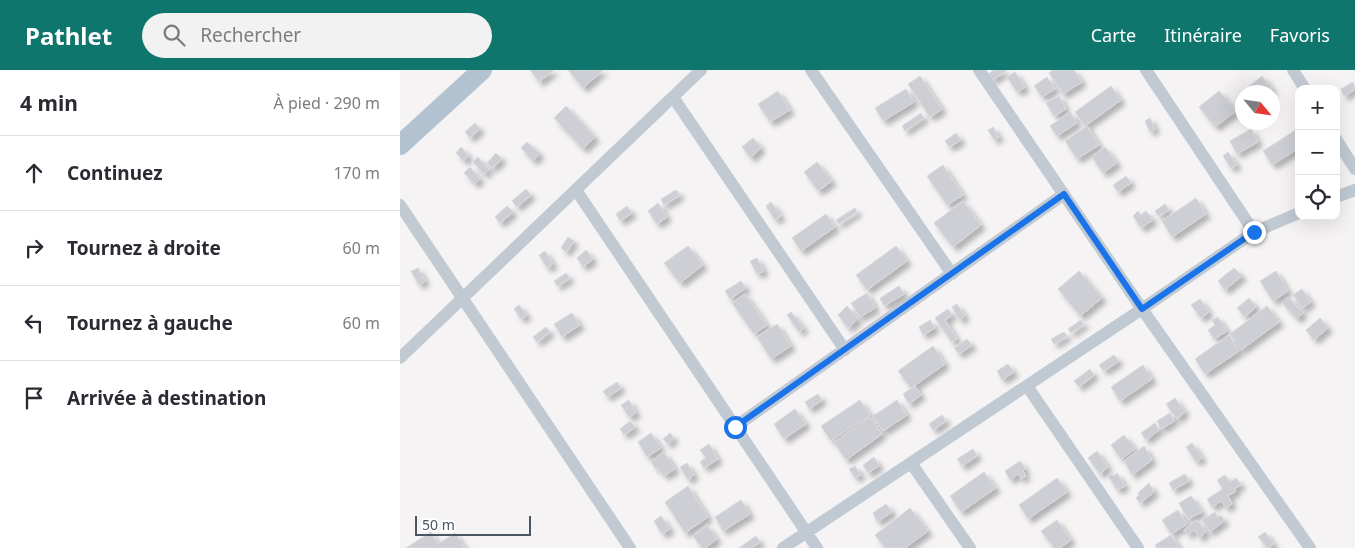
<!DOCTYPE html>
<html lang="fr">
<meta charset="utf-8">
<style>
body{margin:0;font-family:"Noto Sans",sans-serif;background:#f2f2f3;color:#2b2b33}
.controls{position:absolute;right:15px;top:15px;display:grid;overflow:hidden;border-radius:10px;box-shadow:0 5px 20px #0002}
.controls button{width:45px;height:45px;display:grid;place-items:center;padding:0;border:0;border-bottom:1px solid #e1e1e2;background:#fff;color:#2b2b33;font:25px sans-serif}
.compass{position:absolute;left:835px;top:15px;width:45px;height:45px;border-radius:50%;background:#fff;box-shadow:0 5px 20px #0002;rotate:119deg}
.scale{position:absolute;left:15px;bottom:12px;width:116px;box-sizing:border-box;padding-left:5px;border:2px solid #4a5661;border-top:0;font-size:14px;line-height:18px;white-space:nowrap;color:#4a5661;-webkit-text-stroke:4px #fff;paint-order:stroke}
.stop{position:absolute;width:15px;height:15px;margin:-11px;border:4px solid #1a73e8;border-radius:50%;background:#fff}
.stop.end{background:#1a73e8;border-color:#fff;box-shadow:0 1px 5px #0008}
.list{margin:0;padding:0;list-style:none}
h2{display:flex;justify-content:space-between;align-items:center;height:65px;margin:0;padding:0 20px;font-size:21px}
h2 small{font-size:16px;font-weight:400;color:#7c7c81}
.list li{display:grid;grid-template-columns:32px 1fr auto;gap:15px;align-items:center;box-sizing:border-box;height:75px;padding:0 20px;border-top:1px solid #e1e1e2}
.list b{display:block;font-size:19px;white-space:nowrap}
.list em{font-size:16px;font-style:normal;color:#7c7c81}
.icon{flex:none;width:28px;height:28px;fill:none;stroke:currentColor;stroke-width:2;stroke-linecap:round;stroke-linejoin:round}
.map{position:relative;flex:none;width:955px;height:478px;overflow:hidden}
header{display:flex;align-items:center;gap:30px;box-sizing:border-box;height:70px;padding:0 25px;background:#0f766e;color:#fff}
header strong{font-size:24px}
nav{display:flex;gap:28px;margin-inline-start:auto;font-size:18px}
.search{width:350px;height:45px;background:#f2f2f3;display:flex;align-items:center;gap:12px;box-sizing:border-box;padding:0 18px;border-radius:28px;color:#7c7c81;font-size:19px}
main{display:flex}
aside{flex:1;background:#fff}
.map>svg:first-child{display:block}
.building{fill:#cdcfd5;stroke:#d7d9de;filter:url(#shadow)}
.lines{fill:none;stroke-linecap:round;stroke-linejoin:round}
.street{stroke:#c1cad2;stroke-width:12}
.primary{stroke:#b3c2d1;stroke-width:20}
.route{stroke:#1a73e8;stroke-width:6}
</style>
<header>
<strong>Pathlet</strong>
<div class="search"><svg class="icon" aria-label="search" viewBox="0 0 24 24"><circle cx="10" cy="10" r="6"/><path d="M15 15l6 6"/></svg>Rechercher</div>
<nav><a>Carte</a><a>Itinéraire</a><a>Favoris</a></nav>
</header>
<main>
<aside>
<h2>4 min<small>À pied · 290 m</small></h2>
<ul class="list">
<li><svg class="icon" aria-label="ahead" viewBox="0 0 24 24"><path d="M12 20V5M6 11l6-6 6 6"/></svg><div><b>Continuez</b></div><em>170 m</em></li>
<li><svg class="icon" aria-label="right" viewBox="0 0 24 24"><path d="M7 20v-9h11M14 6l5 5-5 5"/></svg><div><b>Tournez à droite</b></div><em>60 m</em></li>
<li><svg class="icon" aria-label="left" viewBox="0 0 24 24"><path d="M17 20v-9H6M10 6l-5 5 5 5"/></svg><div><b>Tournez à gauche</b></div><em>60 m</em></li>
<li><svg class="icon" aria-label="arrive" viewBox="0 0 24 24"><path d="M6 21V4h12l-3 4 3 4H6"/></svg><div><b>Arrivée à destination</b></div></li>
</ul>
</aside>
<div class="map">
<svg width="955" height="478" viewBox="0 0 955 478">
<defs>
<filter id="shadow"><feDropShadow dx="4.5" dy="4.5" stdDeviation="2.5" flood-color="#0004"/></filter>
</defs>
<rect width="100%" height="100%" fill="#f5f3f3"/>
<path class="building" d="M130,0H154L139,12Z
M168,0H203L183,18Z
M594,0H606V1L592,10L588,4Z
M653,0H674L682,12L663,24L649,3Z
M615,2L625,17L617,22L607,7Z
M520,6L542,39L530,47L508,14Z
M862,6L872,19L868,22H844L843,21Z
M647,7L655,19L642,27L634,16Z
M953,12L955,19L944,26L941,19Z
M711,16L721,30L685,56L675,42Z
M506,19L514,32L483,51L475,38Z
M378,21L390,40L370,52L358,34Z
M819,21L836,41L815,57L799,37Z
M659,26L666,39L654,46L646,33Z
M166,36L195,67L183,79L154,48Z
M670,42L677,53L657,66L650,56Z
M521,43L524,48L505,61L502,56Z
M750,48L755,59L750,62L745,51Z
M75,53L80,59L70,68L65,62Z
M687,56L699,75L677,89L665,71Z
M593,57L599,67L594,70L588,60Z
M899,58V78L872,95L863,81Z
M851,59L858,72L837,84L830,71Z
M556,63L561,70L549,77L545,71Z
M353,68L361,78L351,88L342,77Z
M127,72L140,84L133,91L121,78Z
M61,77L69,86L64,91L56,83Z
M705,77L717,93L703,103L692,87Z
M828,82L837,95L831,98L823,86Z
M96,83L102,89L92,98L87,93Z
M78,87L89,100L84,104L73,92Z
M417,92L432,111L418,121L404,102Z
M543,95L563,125L547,135L527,106Z
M70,97L80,109L75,114L64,103Z
M726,106L731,113L718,122L713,115Z
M126,119L131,125L117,137L112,131Z
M276,120L280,125L264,135L261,129Z
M796,128L806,144L772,167L762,151Z
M563,131L581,155L553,177L534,153Z
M371,132L381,146L375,150L366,136Z
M258,133L267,147L257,154L248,141Z
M765,134L769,140L758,146L755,141Z
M107,136L113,142L100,153L95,147Z
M227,136L232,143L220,151L216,144Z
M455,138L457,142L439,154L436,150Z
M738,141L741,145L746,141L753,150L741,158L733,146Z
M426,144L435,157L401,181L392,168Z
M168,167L174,171L166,182L161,178Z
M288,176L303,195L280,213L264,193Z
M496,176L507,191L467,220L456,205Z
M186,180L193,189L183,197L177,188Z
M145,181L153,194L147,198L139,185Z
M357,188L364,201L357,204L350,191Z
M18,198L25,211L19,215L11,201Z
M834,198L842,206L825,220L818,211Z
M679,201L702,228L680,246L658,219Z
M876,201L888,221L873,231L860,211Z
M166,203L170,208L157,216L154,211Z
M341,211L346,218L330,229L325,221Z
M499,216L504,224L484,236L480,228Z
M902,219L911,232L902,238L893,225Z
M467,223L475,238L460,247L451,233Z
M345,224L367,255L354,264L332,233Z
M888,227L903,243L897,249L882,233Z
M849,228L856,237L845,247L837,238Z
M800,229L809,242L801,248L791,235Z
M557,234L565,246L560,250L552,237Z
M119,235L127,245L121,249L114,239Z
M447,236L458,249L448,258L438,245Z
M867,236L879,252L841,280L830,264Z
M548,239L552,245L545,250L557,269L552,272L535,248Z
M391,242L404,258L399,262L387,245Z
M172,243L180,255L162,267L154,254Z
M818,247L827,261L814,269L808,260L815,255L812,250Z
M920,248L928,258L914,270L906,260Z
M530,250L535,258L523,265L519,257Z
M681,250L684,254L671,263L668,259Z
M377,254L391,276L371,289L357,267Z
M146,257L150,262L137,272L133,267Z
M664,262L667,266L654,274L651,269Z
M829,265L839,281L805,304L795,289Z
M567,269L572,275L559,284L554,278Z
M533,276L545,294L511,318L498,301Z
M714,285L719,291L704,301L699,295Z
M608,294L614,302L602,310L597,301Z
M743,295L752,309L720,331L711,317Z
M690,299L694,305L679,317L674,311Z
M217,312L221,318L207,327L203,321Z
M515,316L521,325L509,334L503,324Z
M418,324L422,330L409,339L405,332Z
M775,328L785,342L777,349L766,334Z
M229,330L236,343L229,347L221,335Z
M460,330L470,345L431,371L421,356Z
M497,330L507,345L483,361L473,346Z
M395,339L406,354L384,369L374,354Z
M770,343L774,351L761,359L757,351Z
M542,345L546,351L533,360L529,354Z
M470,347L482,364L446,390L434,372Z
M230,351L235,357L224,365L220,359Z
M755,353L759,360L746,370L741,363Z
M251,363L261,378L247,387L238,372Z
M270,363L274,368L268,374L263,369Z
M724,365L735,379L721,389L711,375Z
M792,373L802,388L796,392L786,377Z
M309,374L318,389L304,398L300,392L306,388L300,380Z
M744,376L752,390L732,405L724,391Z
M573,379L577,386L562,396L557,389Z
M697,381L708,397L700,404L688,388Z
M264,382L275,399L264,406L258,398L256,399L251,392Z
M474,387L479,396L468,403L463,395Z
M620,391L625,398L623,401L626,406L621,409L618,404L610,410L605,401Z
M287,393L294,405L288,410L280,397Z
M455,396L461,405L455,408L449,399Z
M584,402L596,418L561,442L550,426Z
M717,403L725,416L717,420L708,406L711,404L714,406Z
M785,404L789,411L773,420L769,413Z
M825,405L830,412L836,408L841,415L834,419L836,421L828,426L832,434L826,438L821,431L812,437L807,429L823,419L817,410Z
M657,408L667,422L628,449L619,435Z
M749,413L754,422L740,433L736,428L739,425L738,423Z
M288,416L308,447L285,463L265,432Z
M791,426L802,442L788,449L779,433Z
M341,430L350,444L323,461L315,447Z
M486,434L492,442L477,452L473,443Z
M510,438L528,461L505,478H485L475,465Z
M778,440L787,454L771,464L762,450Z
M815,442L817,447L822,446L824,451L810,462L802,450Z
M261,446L270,459L262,464L254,451Z
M657,450L671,470L660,478H654L641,461Z
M797,450L806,462L799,468L794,459L788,465L784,460Z
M307,455L317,469L305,478H302L293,466Z
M31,462L38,474L55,463L65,478H6Z
M865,462L874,474L868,478L858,467Z
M771,465L779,478H757L755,475Z
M356,466L360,472L351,478H339Z"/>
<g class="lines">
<path class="street" d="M411,0L552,204
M579,0L742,239L910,478
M746,0L854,162
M893,0L905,19
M273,27L445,280
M936,69L955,99
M176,120L417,478
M936,127L955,120
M0,135L230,478
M0,288L301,0
M627,316L738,478
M335,357L664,124
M511,393L570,478
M383,478L742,239L854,162L899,143"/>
<path class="primary" d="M0,75L82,0"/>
</g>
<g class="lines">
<path class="route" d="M335,357L664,124L742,239L854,162"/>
</g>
</svg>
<div class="controls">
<button>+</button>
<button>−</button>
<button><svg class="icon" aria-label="locate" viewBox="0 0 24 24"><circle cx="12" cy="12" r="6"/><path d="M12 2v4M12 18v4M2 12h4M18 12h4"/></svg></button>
</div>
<svg class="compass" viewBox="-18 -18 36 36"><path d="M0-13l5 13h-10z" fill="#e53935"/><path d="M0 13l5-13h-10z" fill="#7c7c81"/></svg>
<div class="scale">50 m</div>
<div class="stop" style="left:335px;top:357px"></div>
<div class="stop end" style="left:854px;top:162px"></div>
</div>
</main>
